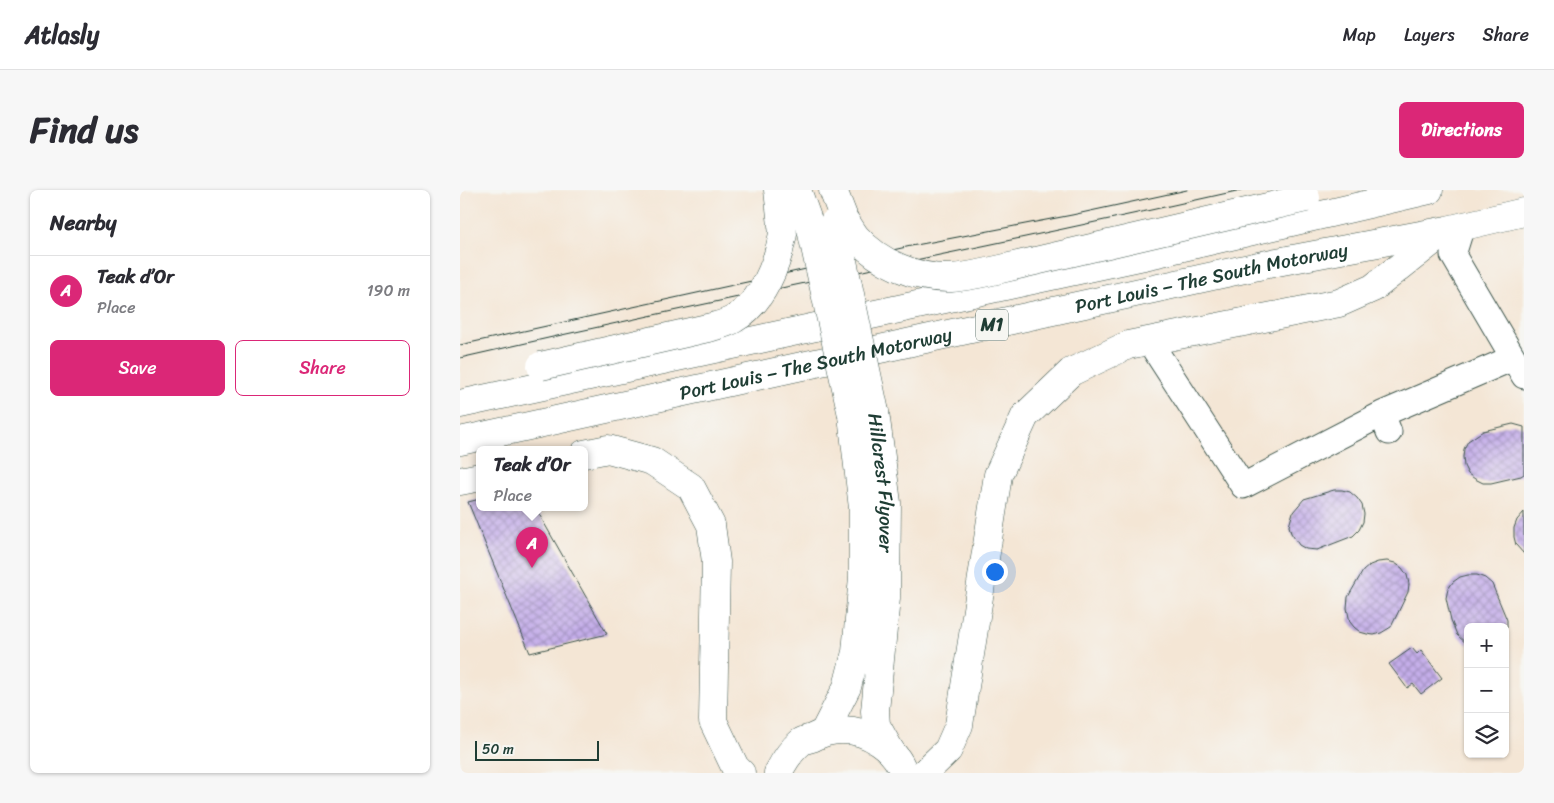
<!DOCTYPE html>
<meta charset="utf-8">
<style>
body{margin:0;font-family:Sriracha,sans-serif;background:#f7f7f7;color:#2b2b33}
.controls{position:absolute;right:15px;bottom:15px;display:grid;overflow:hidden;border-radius:8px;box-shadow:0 1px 4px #0004}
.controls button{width:45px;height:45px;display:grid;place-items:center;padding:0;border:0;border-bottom:1px solid #e1e1e2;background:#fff;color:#2b2b33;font:25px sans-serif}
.scale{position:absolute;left:15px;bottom:12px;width:124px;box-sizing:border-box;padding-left:5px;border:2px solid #1f3d34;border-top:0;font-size:14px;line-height:18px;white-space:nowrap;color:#1f3d34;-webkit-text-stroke:4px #f6f6f2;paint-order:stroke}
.you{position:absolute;left:534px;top:381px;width:18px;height:18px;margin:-12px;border:4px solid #fff;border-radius:50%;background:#1a73e8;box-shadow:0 0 0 8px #1a73e833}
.badge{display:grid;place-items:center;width:32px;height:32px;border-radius:50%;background:#db2777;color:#fff;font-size:16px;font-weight:700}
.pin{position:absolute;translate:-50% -41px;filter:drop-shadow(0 1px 2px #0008)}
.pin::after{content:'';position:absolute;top:26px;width:18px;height:15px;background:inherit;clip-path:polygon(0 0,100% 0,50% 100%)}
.popup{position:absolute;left:16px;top:256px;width:112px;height:65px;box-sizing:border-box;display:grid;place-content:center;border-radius:8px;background:#fff;filter:drop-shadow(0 1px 4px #0005);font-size:16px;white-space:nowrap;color:#7c7c81}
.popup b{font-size:19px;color:#2b2b33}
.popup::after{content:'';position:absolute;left:50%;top:100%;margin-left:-10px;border:10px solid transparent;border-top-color:#fff}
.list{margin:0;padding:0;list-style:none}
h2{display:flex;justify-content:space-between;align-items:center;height:65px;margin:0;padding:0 20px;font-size:21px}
h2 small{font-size:16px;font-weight:400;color:#7c7c81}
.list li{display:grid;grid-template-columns:32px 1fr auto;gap:15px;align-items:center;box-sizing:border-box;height:70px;padding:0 20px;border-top:1px solid #e1e1e2}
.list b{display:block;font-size:19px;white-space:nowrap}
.list p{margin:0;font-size:16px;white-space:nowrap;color:#7c7c81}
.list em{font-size:16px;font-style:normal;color:#7c7c81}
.actions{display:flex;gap:10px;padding:15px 20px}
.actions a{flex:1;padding:11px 0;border:1px solid #db2777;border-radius:8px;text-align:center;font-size:18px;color:#db2777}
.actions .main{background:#db2777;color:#fff}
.icon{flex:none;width:28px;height:28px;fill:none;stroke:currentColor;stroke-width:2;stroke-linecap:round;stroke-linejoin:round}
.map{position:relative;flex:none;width:1064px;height:583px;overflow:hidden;border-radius:8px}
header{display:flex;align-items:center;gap:30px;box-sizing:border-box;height:70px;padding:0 25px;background:#fff;border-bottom:1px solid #e1e1e2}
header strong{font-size:24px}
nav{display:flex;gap:28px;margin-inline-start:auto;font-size:18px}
.intro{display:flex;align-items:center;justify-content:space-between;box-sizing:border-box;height:120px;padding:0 30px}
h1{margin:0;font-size:35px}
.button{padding:12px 22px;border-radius:8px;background:#db2777;color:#fff;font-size:18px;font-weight:700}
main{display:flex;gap:30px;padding:0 30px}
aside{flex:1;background:#fff;border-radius:8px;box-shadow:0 1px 4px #0004}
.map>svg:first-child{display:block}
.building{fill:url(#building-cross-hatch)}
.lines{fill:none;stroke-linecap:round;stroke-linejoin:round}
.minor-casing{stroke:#3f564c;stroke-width:27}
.major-casing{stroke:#3f564c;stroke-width:29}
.highway-casing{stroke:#3f564c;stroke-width:29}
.minor{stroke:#fff;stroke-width:25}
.major{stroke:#fff;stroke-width:28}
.highway{stroke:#fff;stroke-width:28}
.tram{stroke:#1f3d34;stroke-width:1}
.major-bridge-casing{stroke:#3f564c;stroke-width:29;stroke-linecap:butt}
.highway-bridge-casing{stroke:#3f564c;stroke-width:29;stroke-linecap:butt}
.major-bridge{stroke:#fff;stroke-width:28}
.highway-bridge{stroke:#fff;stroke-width:28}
.labels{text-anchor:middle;stroke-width:4.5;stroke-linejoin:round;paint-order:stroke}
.shield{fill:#f6f6f2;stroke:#60746d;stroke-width:1}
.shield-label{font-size:18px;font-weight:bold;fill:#1f3d34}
.street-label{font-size:19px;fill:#1f3d34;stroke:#f6f6f2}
</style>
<header>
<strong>Atlasly</strong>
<nav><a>Map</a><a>Layers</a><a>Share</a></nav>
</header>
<div class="intro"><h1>Find us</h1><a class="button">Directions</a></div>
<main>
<aside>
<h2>Nearby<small></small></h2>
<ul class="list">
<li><span class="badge">A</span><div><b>Teak d’Or</b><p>Place</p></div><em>190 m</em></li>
</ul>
<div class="actions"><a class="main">Save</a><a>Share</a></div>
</aside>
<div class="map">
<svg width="1064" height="583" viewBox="0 0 1064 583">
<defs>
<pattern id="building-cross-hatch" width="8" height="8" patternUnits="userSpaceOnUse" patternTransform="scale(1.25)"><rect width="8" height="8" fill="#c4ade9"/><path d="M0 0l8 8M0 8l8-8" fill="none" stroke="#9f8ebe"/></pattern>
</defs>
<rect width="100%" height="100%" fill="#f6f6f2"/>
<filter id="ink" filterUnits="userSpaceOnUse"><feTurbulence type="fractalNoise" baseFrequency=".02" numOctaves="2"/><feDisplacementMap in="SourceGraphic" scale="10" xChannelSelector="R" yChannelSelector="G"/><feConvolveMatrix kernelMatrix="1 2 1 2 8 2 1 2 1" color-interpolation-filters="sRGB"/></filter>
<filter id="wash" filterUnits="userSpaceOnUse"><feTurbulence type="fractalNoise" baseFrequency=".0096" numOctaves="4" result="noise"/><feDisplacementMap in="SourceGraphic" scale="20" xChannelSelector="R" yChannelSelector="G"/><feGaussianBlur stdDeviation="1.12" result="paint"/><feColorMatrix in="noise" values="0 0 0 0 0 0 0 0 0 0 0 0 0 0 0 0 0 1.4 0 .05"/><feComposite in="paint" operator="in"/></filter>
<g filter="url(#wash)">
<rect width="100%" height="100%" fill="#f4e6d5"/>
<g id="blocks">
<path class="building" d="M1053,234L1064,237V284L1061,286L1031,293H1023L1015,289L1008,284L1004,276L1003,267L1004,259L1008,251L1023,241Z
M874,300H882L890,302L897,308L902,315L904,324L903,332L899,340L893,346L857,360L846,359L839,355L831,343L829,336L833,322L844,309Z
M20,309V317H75L147,444L70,463L8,312Z
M1064,322V364L1056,355L1054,347V338L1057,330Z
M927,371L935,373L942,378L947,385L949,394L948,402L931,437L921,443L914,445L907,444L900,442L894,437L890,432L887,418L888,407L903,381L910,375L918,372Z
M1008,385H1017L1025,388L1032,394L1047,430V437H1008V455L997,445L991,430L986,408L988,399L993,392L1000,387Z
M952,458L957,464L961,460L982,488L961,504L953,494L947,498L929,474Z"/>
</g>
</g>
<g filter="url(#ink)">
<use href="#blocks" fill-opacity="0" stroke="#3f564c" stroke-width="1"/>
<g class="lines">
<defs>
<path id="minor" d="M1002,36L993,65L1064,186
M689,151L783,296L922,224
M929,242L922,224L1053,168"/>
<g id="major">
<path d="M337,0L351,39"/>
<path id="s1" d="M415,222L427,313L426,408L415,521L416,535L430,560"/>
<path d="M124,264L148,259L192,271L231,297L251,335L256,372L253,531L275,577L281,583"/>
<path d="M0,291L20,287"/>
<path d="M364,542L387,497L396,462L403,387V318L392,225"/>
<path d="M318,583C324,571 331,560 341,552C344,550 348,549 352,548C361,543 371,540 381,540C408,539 435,558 444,583"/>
</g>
<g id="highway">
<path d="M318,0L323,44L319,61"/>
<path d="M373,0L385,31"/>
<path d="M0,214L693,64L969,0"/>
<path id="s2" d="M0,251L817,72L987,40L1064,22"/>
<path d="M464,583L488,560L499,535L538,285L565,226L611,182L668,155L879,113L913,98L984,42"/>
</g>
</defs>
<use href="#minor" class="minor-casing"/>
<use href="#major" class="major-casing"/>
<use href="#highway" class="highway-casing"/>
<use href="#minor" class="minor"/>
<use href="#major" class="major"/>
<use href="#highway" class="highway"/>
<path class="tram" d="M0,155L451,56L612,25L727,0
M0,168C259,108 521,59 781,0"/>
<defs>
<path id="major-bridge" d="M373,34L381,62L415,222
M351,39L392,225"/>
<path id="highway-bridge" d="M385,31C389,36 392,42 396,47C419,73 456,89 491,88C507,87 524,83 541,79L846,8
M81,176L252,137C259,135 268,133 274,129C298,115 312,86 319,61"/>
</defs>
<use href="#major-bridge" class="major-bridge-casing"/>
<use href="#highway-bridge" class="highway-bridge-casing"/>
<use href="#major-bridge" class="major-bridge"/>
<use href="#highway-bridge" class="highway-bridge"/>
</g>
</g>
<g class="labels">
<rect class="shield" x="516" y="119.5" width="32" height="31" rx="4"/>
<g class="shield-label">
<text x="532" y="141">M1</text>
</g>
<g class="street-label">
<text dy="7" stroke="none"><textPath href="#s2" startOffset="769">Port Louis – The South Motorway</textPath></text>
<text dy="7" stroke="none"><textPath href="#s2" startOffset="364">Port Louis – The South Motorway</textPath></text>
<text dy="7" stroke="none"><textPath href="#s1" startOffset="71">Hillcrest Flyover</textPath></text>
</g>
</g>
</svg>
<div class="controls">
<button>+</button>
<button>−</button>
<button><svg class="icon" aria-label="layers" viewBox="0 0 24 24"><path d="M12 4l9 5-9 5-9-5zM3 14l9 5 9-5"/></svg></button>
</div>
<div class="scale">50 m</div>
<div class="you"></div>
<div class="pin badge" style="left:72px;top:378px">A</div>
<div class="popup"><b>Teak d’Or</b>Place</div>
</div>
</main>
